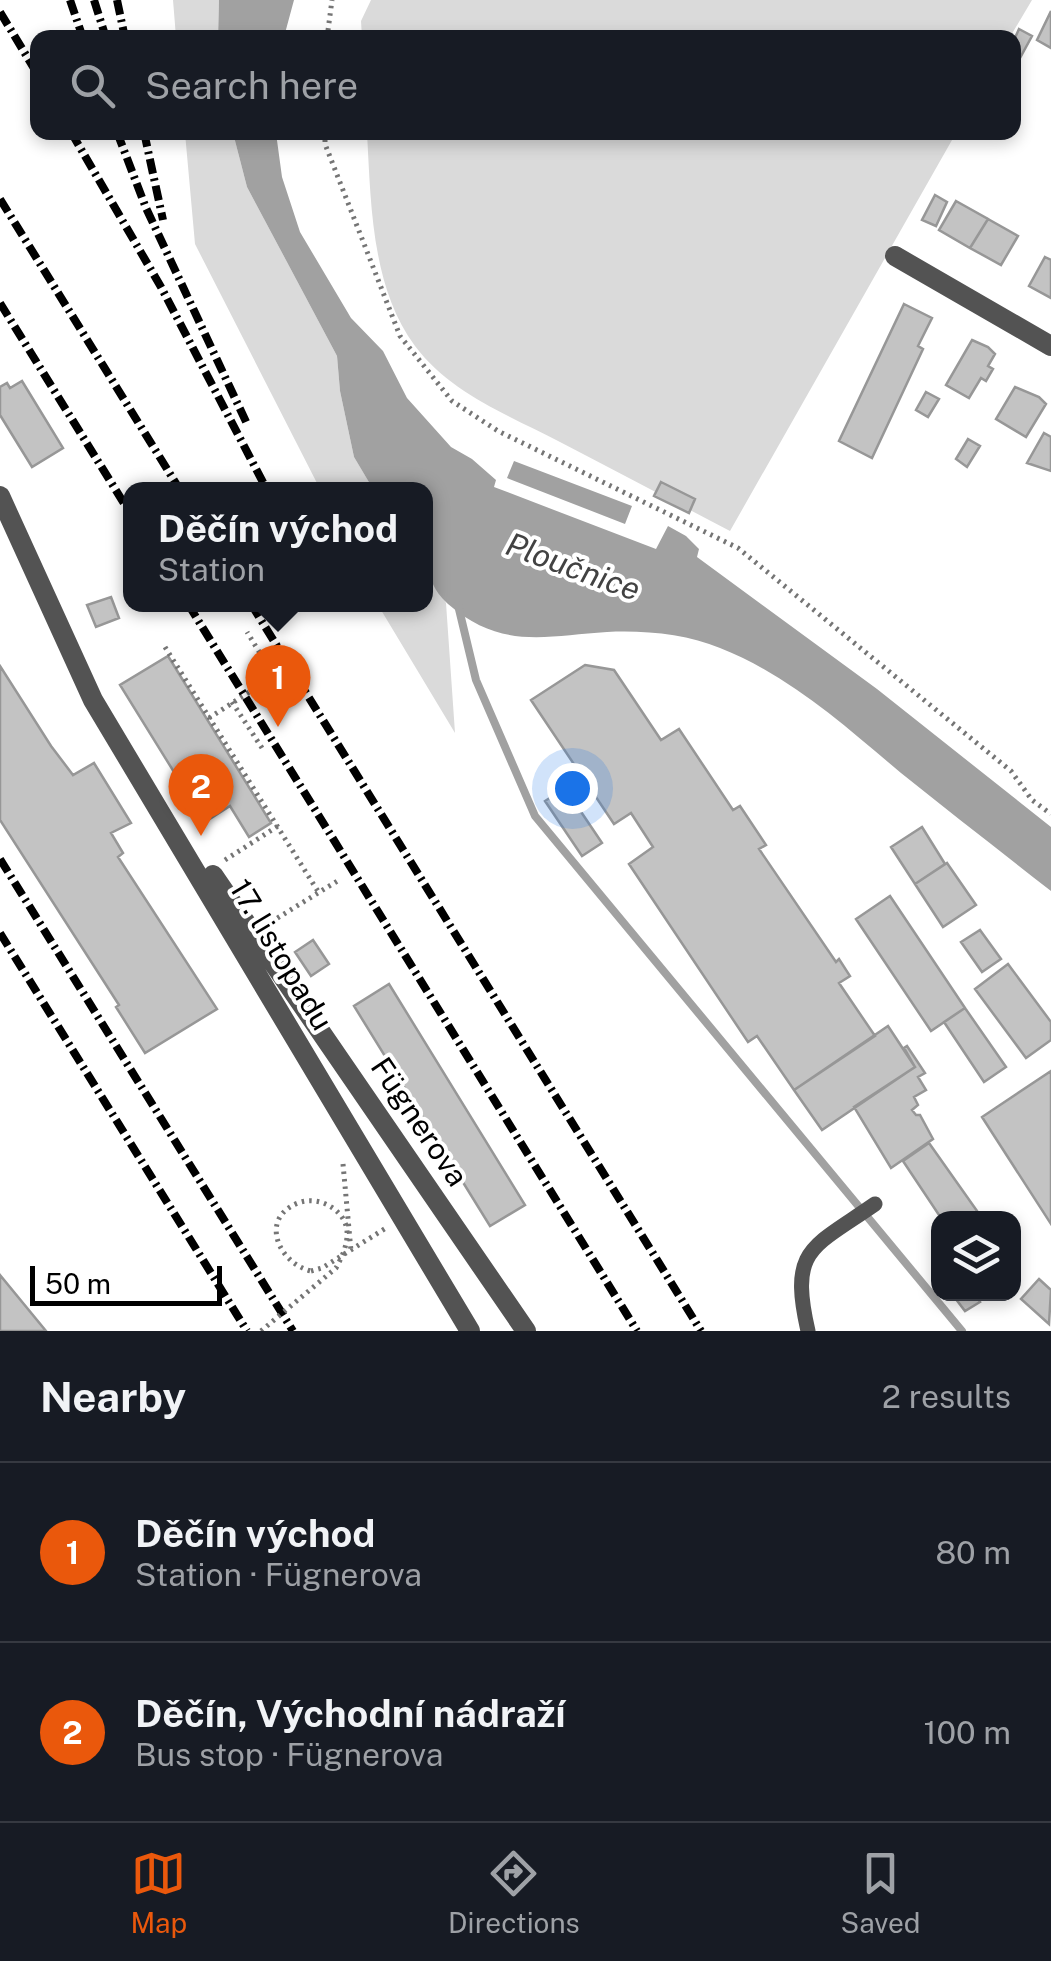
<!DOCTYPE html>
<meta charset="utf-8">
<style>
body{margin:0;font-family:"Public Sans",sans-serif;background:#242831;color:#f1f3f6}
.controls{position:absolute;right:30px;bottom:30px;display:grid;overflow:hidden;border-radius:20px;box-shadow:0 5px 15px #0003}
.controls button{width:90px;height:90px;display:grid;place-items:center;padding:0;border:0;border-bottom:2px solid #363941;background:#171b24;color:#f1f3f6;font:50px sans-serif}
.scale{position:absolute;left:30px;bottom:25px;width:192px;box-sizing:border-box;padding-left:10px;border:5px solid #000;border-top:0;font-size:28px;line-height:35px;white-space:nowrap;color:#000;-webkit-text-stroke:8px #fff;paint-order:stroke}
.you{position:absolute;left:572px;top:788px;width:35px;height:35px;margin:-25px;border:8px solid #fff;border-radius:50%;background:#1a73e8;box-shadow:0 0 0 15px #1a73e833}
.badge{display:grid;place-items:center;width:65px;height:65px;border-radius:50%;background:#ea580c;color:#fff;font-size:32px;font-weight:700}
.pin{position:absolute;translate:-50% -82px;filter:drop-shadow(0 2px 5px #0008)}
.pin::after{content:'';position:absolute;top:52px;width:35px;height:30px;background:inherit;clip-path:polygon(0 0,100% 0,50% 100%)}
.popup{position:absolute;left:123px;top:482px;width:310px;height:130px;box-sizing:border-box;display:grid;place-content:center;border-radius:20px;background:#171b24;filter:drop-shadow(0 2px 8px #0005);font-size:32px;white-space:nowrap;color:#9ea1a6}
.popup b{font-size:38px;color:#f1f3f6}
.popup::after{content:'';position:absolute;left:50%;top:100%;margin-left:-20px;border:20px solid transparent;border-top-color:#171b24}
.list{margin:0;padding:0;list-style:none}
h2{display:flex;justify-content:space-between;align-items:center;height:130px;margin:0;padding:0 40px;font-size:42px}
h2 small{font-size:32px;font-weight:400;color:#9ea1a6}
.list li{display:grid;grid-template-columns:65px 1fr auto;gap:30px;align-items:center;box-sizing:border-box;height:180px;padding:0 40px;border-top:2px solid #363941}
.list b{display:block;font-size:38px;white-space:nowrap}
.list p{margin:0;font-size:32px;white-space:nowrap;color:#9ea1a6}
.list em{font-size:32px;font-style:normal;color:#9ea1a6}
.icon{flex:none;width:55px;height:55px;fill:none;stroke:currentColor;stroke-width:2;stroke-linecap:round;stroke-linejoin:round}
.map{position:relative;flex:none;width:1051px;height:1331px;overflow:hidden}
.search{position:absolute;background:#171b24;box-shadow:0 5px 15px #0003;left:30px;right:30px;top:30px;height:110px;display:flex;align-items:center;gap:25px;box-sizing:border-box;padding:0 35px;border-radius:20px;color:#9ea1a6;font-size:38px}
.sheet{height:490px;background:#171b24}
nav{display:flex;justify-content:space-around;align-items:center;box-sizing:border-box;height:140px;border-top:2px solid #363941;background:#171b24;font-size:28px;color:#9ea1a6}
nav a{display:grid;justify-items:center;gap:5px}
nav .on{color:#ea580c}
.map>svg:first-child{display:block}
.green{fill:#dadada}
.water{fill:#a1a1a1}
.lines{fill:none;stroke-linecap:round;stroke-linejoin:round}
.stream{stroke:#a1a1a1;stroke-width:8}
.building{fill:#c3c3c3;stroke:#979797;stroke-width:2.5}
.path{stroke:#757575;stroke-width:5;stroke-dasharray:2.5 5;stroke-linecap:butt}
.lane{stroke:#535353;stroke-width:15}
.street{stroke:#535353;stroke-width:20}
.rail{stroke:#000;stroke-width:8;stroke-dasharray:15 5 2.5 5;stroke-linecap:butt}
.path-bridge{stroke:#757575;stroke-width:5;stroke-dasharray:2.5 5;stroke-linecap:butt}
.labels{text-anchor:middle;stroke-width:8;stroke-linejoin:round;paint-order:stroke}
.street-label{font-size:30px;fill:#000;stroke:#fff}
.water-label{font-size:32px;font-style:italic;fill:#424242;stroke:#fff}
</style>
<div class="map">
<svg width="1051" height="1331" viewBox="0 0 1051 1331">
<rect width="100%" height="100%" fill="#fff"/>
<path class="green" d="M173,0H219L218,37H176Z
M371,0H1032L1010,37H362L361,21Z
M185,133H233L247,187L337,356L340,391L354,457L373,489H320L195,244Z
M367,133H956L730,531C673,501 617,472 560,442C510,416 450,393 415,346C371,287 371,202 367,133Z
M426,571L446,603L455,733L378,605L426,604Z"/>
<path class="water" d="M219,0H294L284,37L218,38Z
M233,133H276L282,177L300,232L351,318L383,351L407,398L451,447L472,459L496,480L494,487L656,549L668,526L686,536L699,549L697,557L877,689L1051,827V891C1001,852 951,813 901,773C845,726 789,675 720,648C687,634 643,630 607,632C545,636 501,650 448,604C416,576 426,528 426,490L373,489L354,457L340,391L337,356L247,187Z
M514,461L632,506L625,524L507,478Z"/>
<g class="lines">
<path class="stream" d="M458,605L476,680L535,816L962,1331"/>
</g>
<path class="building" d="M1051,11V48L1037,40Z
M1019,29L1032,36L1020,58L1014,54V40Z
M935,195L947,202L936,226L922,220Z
M956,201L988,219L970,248L939,230Z
M988,219L1018,236L1001,265L970,248Z
M1045,257L1051,260V298L1029,286Z
M904,304L932,318L918,346L923,349L872,458L839,441Z
M972,340L988,347L995,354L988,366L993,369L986,381L981,378L969,398L946,385Z
M22,381L63,448L32,467L0,415V387L7,383L10,388Z
M1015,387L1039,397L1046,404L1026,437L996,419Z
M926,392L939,399L928,417L916,410Z
M1044,433L1051,437V471L1027,463Z
M968,439L980,446L967,467L956,459Z
M661,482L695,499L689,513L654,496Z
M111,597L119,618L96,627L87,605Z
M168,656L271,823L249,837L230,806L205,822L120,685Z
M585,665L614,670L661,740L679,729L733,810L740,806L766,845L759,849L836,962L839,959L850,976L839,983L875,1036L794,1090L757,1036L748,1042L629,864L653,847L631,813L614,824L531,700Z
M0,666L51,746L73,775L94,763L131,823L111,833L123,853L118,857L217,1009L145,1053L116,1007L119,1005L0,820Z
M565,788L602,843L582,856L545,801Z
M922,827L945,864L915,884L891,847Z
M947,863L976,905L943,927L915,884Z
M890,896L965,1008L931,1031L856,919Z
M980,930L1001,959L982,972L961,942Z
M313,940L329,964L311,976L295,952Z
M1008,964L1051,1022V1040L1026,1058L975,989Z
M389,984L525,1205L490,1226L354,1006Z
M965,1008L1006,1067L984,1082L944,1022Z
M888,1026L915,1067L822,1130L794,1090Z
M907,1046L925,1073L918,1077L926,1090L914,1097L918,1105L912,1110L916,1115H920L933,1139L891,1168L854,1107L915,1067L904,1048Z
M1051,1071V1224L982,1117Z
M929,1143L982,1218H941L903,1161Z
M0,1275L46,1331H0Z
M1039,1279L1051,1290L1049,1324L1021,1299Z
M952,1294H974L980,1302L965,1311Z"/>
<g class="lines">
<path class="path" d="M327,38L332,0
M325,132V144L400,336L452,401L498,431L738,548L1011,771L1032,800L1051,814
M165,647L319,893
M232,702L262,748
M209,718L274,676L247,632
M225,860L278,826
M271,922L339,880
M343,1164L351,1251
M311,1271L322,1268L386,1228"/>
<path class="lane" d="M808,1331C789,1248 812,1248 875,1204"/>
<path class="street" d="M895,256L1051,346
M0,496L93,700L470,1331
M213,875L526,1331"/>
<path class="rail" d="M70,0L83,38
M94,0L106,38
M117,0L125,38
M0,12L38,75
M71,132L161,287L267,490
M117,132L146,208L248,426
M144,132L163,220
M0,199L180,490
M0,303L130,513
M188,604L637,1331
M251,604L701,1331
M337,604L339,607
M0,859L293,1331
M0,933L247,1331"/>
<path class="path-bridge" d="M261,1331L336,1268C342,1257 348,1244 347,1231C345,1209 318,1195 298,1203C259,1218 278,1263 311,1271"/>
</g>
<g class="labels">
<g class="street-label">
<text transform="translate(281 955) rotate(59)" y="10">17. listopadu</text>
<text transform="translate(419 1122) rotate(56)" y="10">Fügnerova</text>
</g>
<g class="water-label">
<text transform="translate(573 567) rotate(20)" y="11">Ploučnice</text>
</g>
</g>
</svg>
<div class="controls">
<button><svg class="icon" aria-label="layers" viewBox="0 0 24 24"><path d="M12 4l9 5-9 5-9-5zM3 14l9 5 9-5"/></svg></button>
</div>
<div class="scale">50 m</div>
<div class="you"></div>
<div class="pin badge" style="left:278px;top:727px">1</div>
<div class="popup"><b>Děčín východ</b>Station</div>
<div class="pin badge" style="left:201px;top:836px">2</div>
<div class="search"><svg class="icon" aria-label="search" viewBox="0 0 24 24"><circle cx="10" cy="10" r="6"/><path d="M15 15l6 6"/></svg>Search here</div>
</div>
<section class="sheet">
<h2>Nearby<small>2 results</small></h2>
<ul class="list">
<li><span class="badge">1</span><div><b>Děčín východ</b><p>Station · Fügnerova</p></div><em>80 m</em></li>
<li><span class="badge">2</span><div><b>Děčín, Východní nádraží</b><p>Bus stop · Fügnerova</p></div><em>100 m</em></li>
</ul>
</section>
<nav>
<a class="on"><svg class="icon" aria-label="map" viewBox="0 0 24 24"><path d="M3 6l6-2 6 2 6-2v14l-6 2-6-2-6 2zM9 4v14M15 6v14"/></svg>Map</a>
<a><svg class="icon" aria-label="directions" viewBox="0 0 24 24"><path d="M12 3l9 9-9 9-9-9zM9 14v-3h6M13 9l2 2-2 2"/></svg>Directions</a>
<a><svg class="icon" aria-label="saved" viewBox="0 0 24 24"><path d="M7 4h10v16l-5-4-5 4z"/></svg>Saved</a>
</nav>
